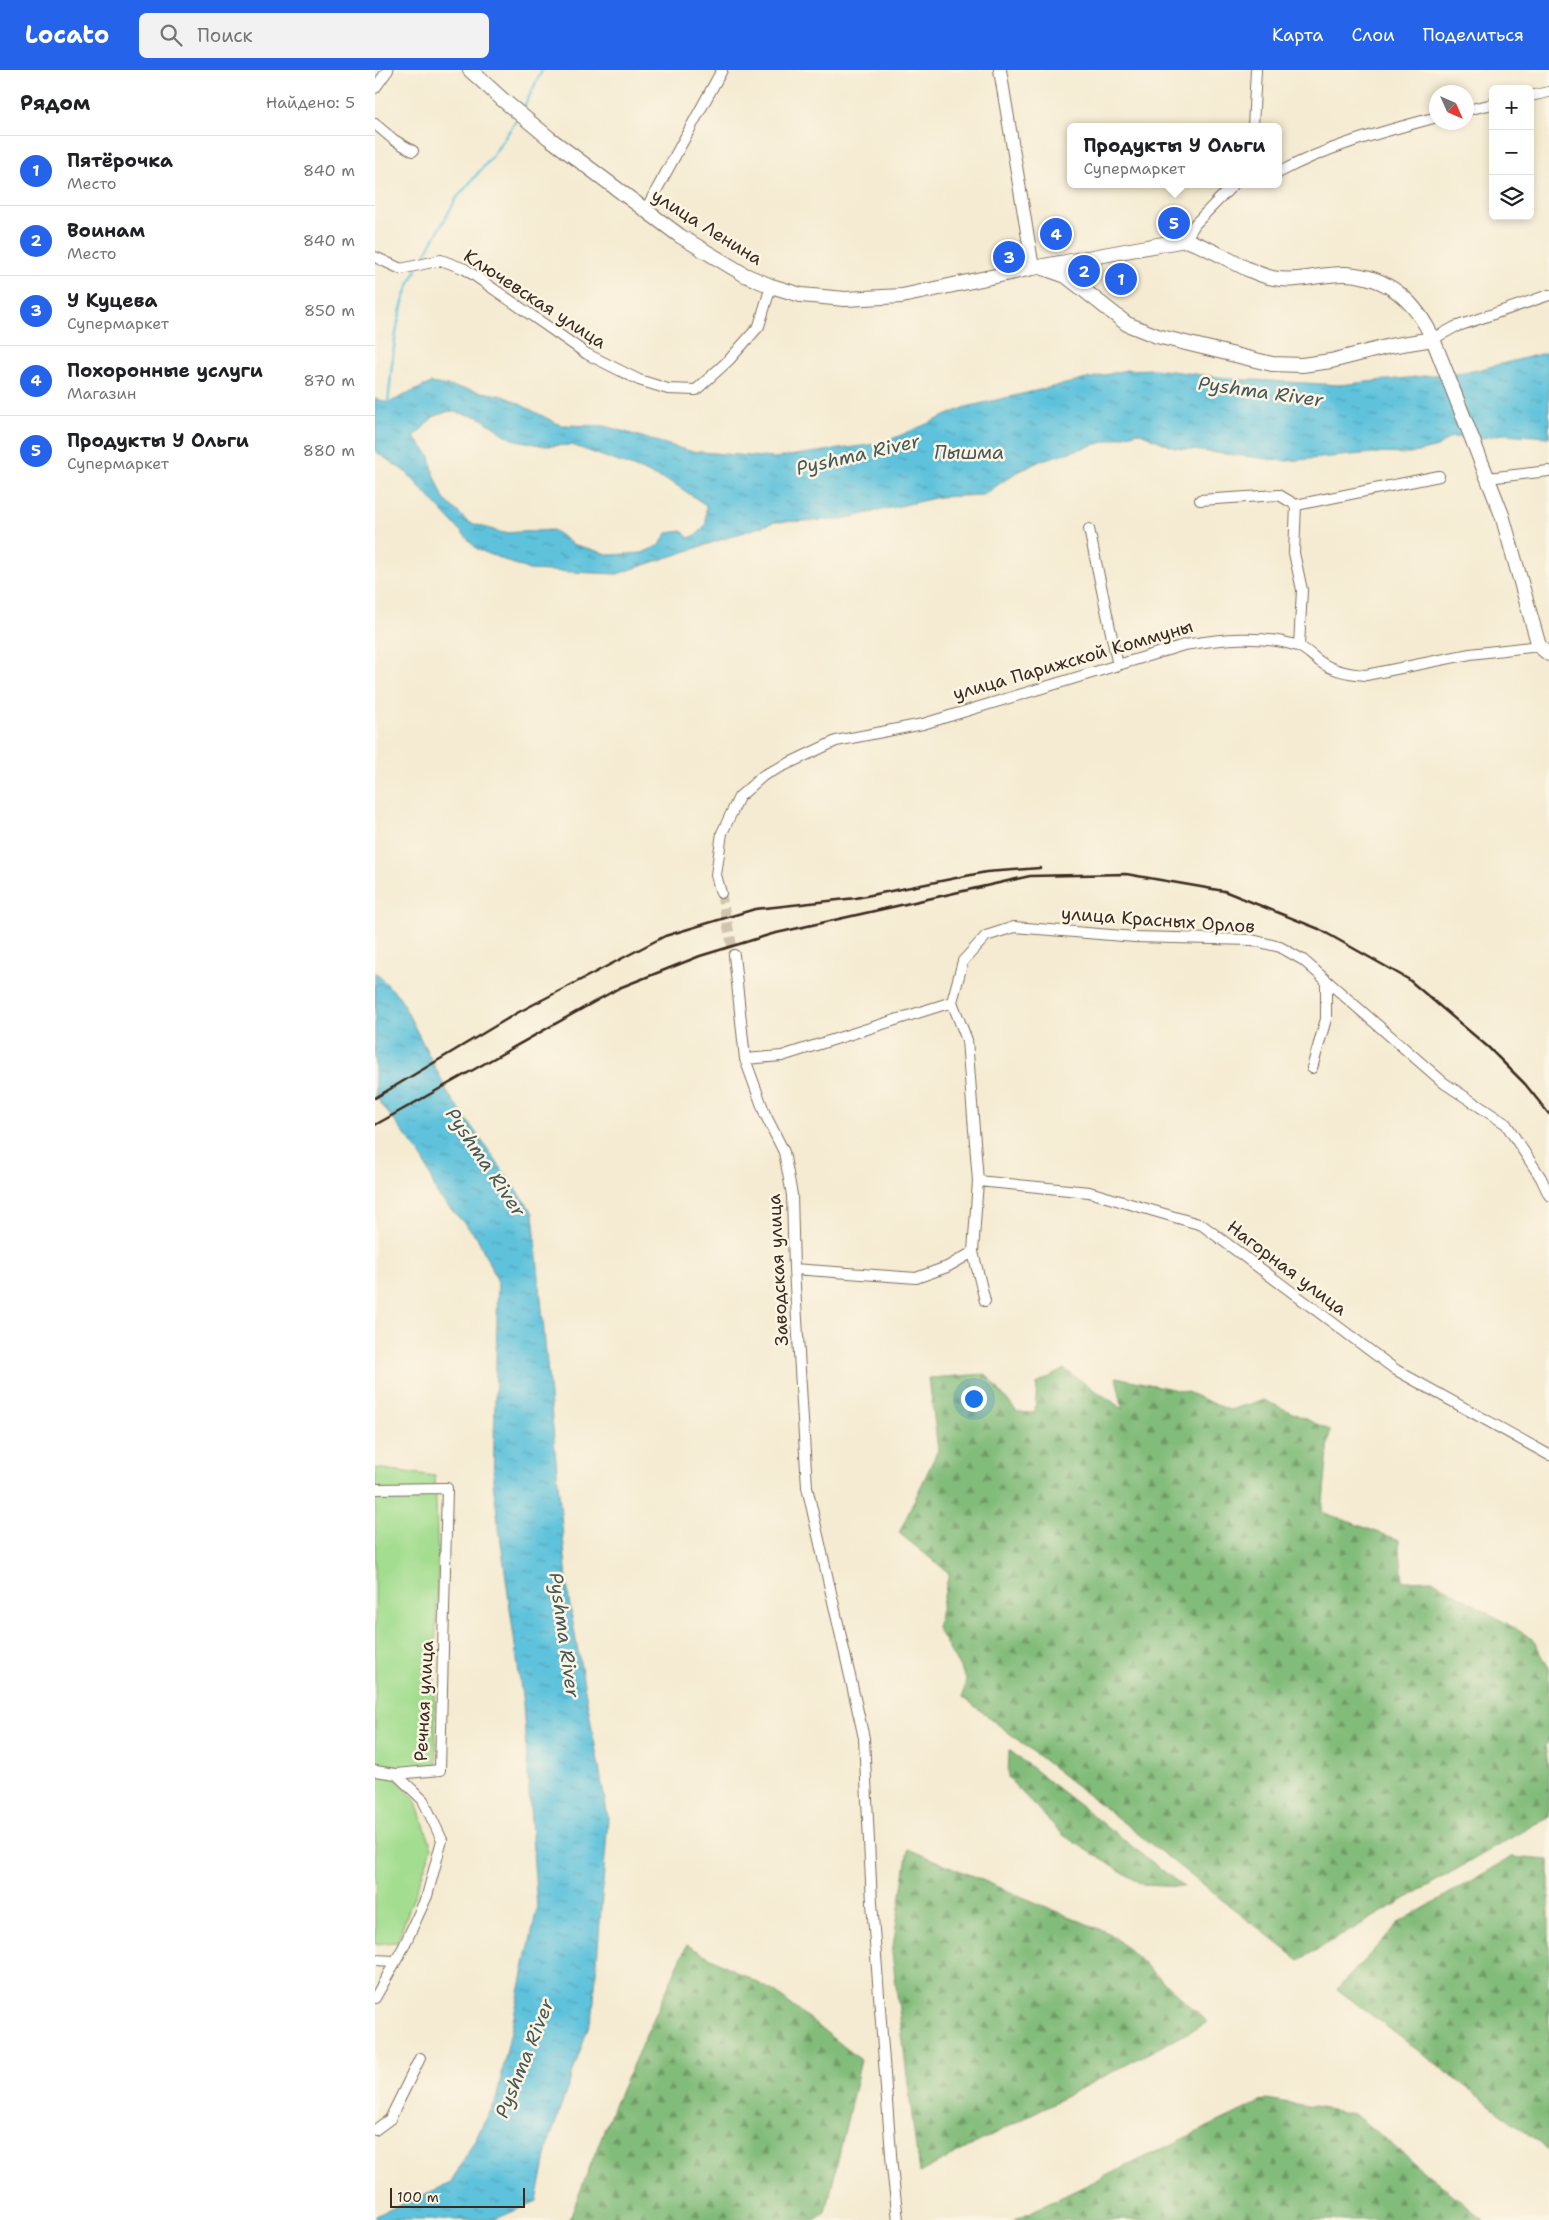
<!DOCTYPE html>
<html lang="ru">
<meta charset="utf-8">
<style>
body{margin:0;font-family:"Shantell Sans",sans-serif;background:#f2f2f2;color:#202124}
.controls{position:absolute;right:15px;top:15px;display:grid;overflow:hidden;border-radius:8px;box-shadow:0 2px 8px #0003}
.controls button{width:45px;height:45px;display:grid;place-items:center;padding:0;border:0;border-bottom:1px solid #e0e0e0;background:#fff;color:#202124;font:25px sans-serif}
.compass{position:absolute;left:1054px;top:15px;width:45px;height:45px;border-radius:50%;background:#fff;box-shadow:0 2px 8px #0003;rotate:135deg}
.scale{position:absolute;left:15px;bottom:12px;width:135px;box-sizing:border-box;padding-left:5px;border:2px solid #3b2a1e;border-top:0;font-size:14px;line-height:18px;white-space:nowrap;color:#3b2a1e;-webkit-text-stroke:4px #fcf5e5;paint-order:stroke}
.you{position:absolute;left:598px;top:1328px;width:18px;height:18px;margin:-12px;border:4px solid #fff;border-radius:50%;background:#1a73e8;box-shadow:0 0 0 8px #1a73e833}
.badge{display:grid;place-items:center;width:32px;height:32px;border-radius:50%;background:#2563eb;color:#fff;font-size:16px;font-weight:700}
.pin{position:absolute;translate:-50% -50%;border:2px solid #fff;box-shadow:0 1px 5px #0006}
.popup{position:absolute;left:692px;top:53px;width:215px;height:65px;box-sizing:border-box;display:grid;place-content:center;border-radius:8px;background:#fff;filter:drop-shadow(0 1px 4px #0005);font-size:16px;white-space:nowrap;color:#757577}
.popup b{font-size:19px;color:#202124}
.popup::after{content:'';position:absolute;left:50%;top:100%;margin-left:-10px;border:10px solid transparent;border-top-color:#fff}
.list{margin:0;padding:0;list-style:none}
h2{display:flex;justify-content:space-between;align-items:center;height:65px;margin:0;padding:0 20px;font-size:21px}
h2 small{font-size:16px;font-weight:400;color:#757577}
.list li{display:grid;grid-template-columns:32px 1fr auto;gap:15px;align-items:center;box-sizing:border-box;height:70px;padding:0 20px;border-top:1px solid #e0e0e0}
.list b{display:block;font-size:19px;white-space:nowrap}
.list p{margin:0;font-size:16px;white-space:nowrap;color:#757577}
.list em{font-size:16px;font-style:normal;color:#757577}
.icon{flex:none;width:28px;height:28px;fill:none;stroke:currentColor;stroke-width:2;stroke-linecap:round;stroke-linejoin:round}
.map{position:relative;flex:none;width:1174px;height:2150px;overflow:hidden}
header{display:flex;align-items:center;gap:30px;box-sizing:border-box;height:70px;padding:0 25px;background:#2563eb;color:#fff}
header strong{font-size:24px}
nav{display:flex;gap:28px;margin-inline-start:auto;font-size:18px}
.search{width:350px;height:45px;background:#f2f2f2;display:flex;align-items:center;gap:12px;box-sizing:border-box;padding:0 18px;border-radius:8px;color:#757577;font-size:19px}
main{display:flex}
aside{flex:1;background:#fff}
.map>svg:first-child{display:block}
.forest{fill:url(#forest-firs);stroke:#5e734c}
.garden{fill:#a3dd8f;stroke:#6f8456}
.water{fill:url(#water-ripples);stroke:#4c767d;fill-rule:evenodd}
.lines{fill:none;stroke-linecap:round;stroke-linejoin:round}
.stream{stroke:#5ec2dc;stroke-width:2.5}
.minor-tunnel{stroke:#d0c4ae;stroke-width:10;stroke-dasharray:10 5;stroke-linecap:butt}
.minor-casing{stroke:#7c6e5d;stroke-width:12}
.tertiary-casing{stroke:#7c6e5d;stroke-width:14}
.secondary-casing{stroke:#7c6e5d;stroke-width:16}
.minor{stroke:#fff;stroke-width:10}
.tertiary{stroke:#fff;stroke-width:12}
.secondary{stroke:#fff;stroke-width:14}
.rail{stroke:#3b2a1e;stroke-width:2.5}
.labels{text-anchor:middle;stroke-width:5;stroke-linejoin:round;paint-order:stroke}
.street-label{font-size:18px;fill:#3b2a1e;stroke:#fcf5e5}
.water-label{font-size:19px;font-style:italic;fill:#465857;stroke:#fcf5e5}
</style>
<header>
<strong>Locato</strong>
<div class="search"><svg class="icon" aria-label="search" viewBox="0 0 24 24"><circle cx="10" cy="10" r="6"/><path d="M15 15l6 6"/></svg>Поиск</div>
<nav><a>Карта</a><a>Слои</a><a>Поделиться</a></nav>
</header>
<main>
<aside>
<h2>Рядом<small>Найдено: 5</small></h2>
<ul class="list">
<li><span class="badge">1</span><div><b>Пятёрочка</b><p>Место</p></div><em>840 m</em></li>
<li><span class="badge">2</span><div><b>Воинам</b><p>Место</p></div><em>840 m</em></li>
<li><span class="badge">3</span><div><b>У Куцева</b><p>Супермаркет</p></div><em>850 m</em></li>
<li><span class="badge">4</span><div><b>Похоронные услуги</b><p>Магазин</p></div><em>870 m</em></li>
<li><span class="badge">5</span><div><b>Продукты У Ольги</b><p>Супермаркет</p></div><em>880 m</em></li>
</ul>
</aside>
<div class="map">
<svg width="1174" height="2150" viewBox="0 0 1174 2150">
<defs>
<pattern id="forest-firs" width="22" height="20" patternUnits="userSpaceOnUse" patternTransform="scale(1.25)"><rect width="22" height="20" fill="#82bc7a"/><path d="M5 1l3.5 6h-7zM16 11l3.5 6h-7z" fill="#6c9963"/></pattern>
<pattern id="water-ripples" width="26" height="14" patternUnits="userSpaceOnUse" patternTransform="scale(1.25)"><rect width="26" height="14" fill="#5ec2dc"/><path d="M2 4q2-2 4 0t4 0M15 11q2-2 4 0t4 0" fill="none" stroke="#4f9eb2"/></pattern>
</defs>
<rect width="100%" height="100%" fill="#fcf5e5"/>
<filter id="ink" filterUnits="userSpaceOnUse"><feTurbulence type="fractalNoise" baseFrequency=".02" numOctaves="2"/><feDisplacementMap in="SourceGraphic" scale="10" xChannelSelector="R" yChannelSelector="G"/><feConvolveMatrix kernelMatrix="1 2 1 2 8 2 1 2 1" color-interpolation-filters="sRGB"/></filter>
<filter id="wash" filterUnits="userSpaceOnUse"><feTurbulence type="fractalNoise" baseFrequency=".0096" numOctaves="4" result="noise"/><feDisplacementMap in="SourceGraphic" scale="20" xChannelSelector="R" yChannelSelector="G"/><feGaussianBlur stdDeviation="1.12" result="paint"/><feColorMatrix in="noise" values="0 0 0 0 0 0 0 0 0 0 0 0 0 0 0 0 0 1.4 0 .05"/><feComposite in="paint" operator="in"/></filter>
<g filter="url(#wash)">
<rect width="100%" height="100%" fill="#f5ebd2"/>
<path class="forest" d="M689,1299L748,1339L741,1307L812,1322L854,1340L889,1330L955,1360L947,1442L1024,1470L1028,1511L1057,1510L1158,1569L1174,1598V1672L1170,1676L1174,1702V1746L924,1890L588,1627L591,1609L562,1558L574,1503L524,1463L563,1380L554,1308L611,1304L642,1342L660,1343L662,1314Z
M634,1680L809,1817L768,1815L688,1765L633,1708Z
M533,1779L736,1864L833,1952L544,2103L517,1883Z
M1137,1787L1174,1790V2080L962,1919L1025,1852Z
M312,1875L400,1922L486,1990L451,2142L440,2150H194L237,2040Z
M891,2029L979,2044L1109,2150H639Z"/>
<path class="garden" d="M0,1398L60,1406L63,1492L59,1620L62,1695L11,1699L40,1729L57,1778L22,1872L0,1874Z"/>
<path class="water" d="M1174,282V367L1127,364L1107,368L1076,367L1062,377L1035,384L998,383L912,391L800,378L763,362L667,390L639,404L608,425L564,427L463,450L400,452L242,504L154,500L102,479L32,403L0,381V328L13,333L56,313L129,326L185,355L230,356L314,381L399,388L508,373L591,337L751,300L780,299L860,309L964,315L1098,301ZM74,341L104,347L137,369L170,376L197,375L258,397L298,413L331,435V454L323,464L314,468L307,461L292,463L285,475L267,483L236,485L197,474L178,460L128,463L93,452L69,429L58,401L55,386L39,367L58,347Z
M0,902L24,926L74,1025L158,1143L194,1531L233,1748L218,1943L174,2072L162,2131L118,2150H0V2146L76,2113L121,2031L162,1838L148,1634L118,1413L123,1212L102,1167L62,1124L48,1088L0,1026Z"/>
<g class="lines">
<path class="stream" d="M148,39L167,0
M47,190L81,129L116,88L143,48
M13,334C18,290 19,238 42,199"/>
</g>
</g>
<g filter="url(#ink)">
<g class="lines">
<path class="minor-tunnel" d="M346,823L359,885"/>
<defs>
<path id="minor" d="M0,18L13,0
M1155,26L1174,22
M1092,40L1118,34
M0,54L19,70L38,81
M878,57L881,0
M903,103C952,76 1007,62 1062,47
M270,141L347,0
M810,170L820,154L859,114
M0,187L26,199L66,190L90,199L212,284L264,310L293,319L321,320L354,290L384,256L396,216
M1058,269L1080,257L1174,225
M1112,408L1174,401
M825,430L904,425L921,435L1064,406
M921,435L919,483L927,520L924,576
M714,459L743,596
M346,823L341,805L347,763L364,727L389,705L461,671L548,654L809,575C846,569 886,564 923,576C931,579 937,586 944,591C957,601 976,604 991,605L1095,584L1164,576
M359,885L370,989L390,1044L409,1082L417,1125L419,1199L432,1417L489,1668L497,1833L517,2097L523,2150
M577,932L592,970L603,1111L598,1182L610,1231
M370,989L407,986L577,932L588,891L611,866L639,857L760,867L877,870L905,877L928,890L1069,1013L1131,1054L1166,1108L1174,1125
M937,998L951,949V912
M603,1111L714,1122L827,1155L1021,1300L1174,1385
M419,1199L541,1208L572,1197L598,1182
M0,1419L72,1418L65,1700L21,1704L48,1730L67,1770L52,1826L28,1878L0,1928
M0,1701L21,1704
M0,1890L20,1891
M0,2060L15,2049L45,1988"/>
<path id="tertiary" d="M625,0L658,198"/>
<path id="secondary" d="M95,0L128,30L174,68L305,166L370,205L396,216L426,225L470,229L527,226L658,198L810,170C842,179 869,202 898,208C923,213 947,203 971,204C1013,206 1041,232 1058,269L1127,445L1164,576L1174,584
M668,198L691,206L752,254L782,266L897,294L927,295L956,291L1015,276L1058,269"/>
</defs>
<use href="#minor" class="minor-casing"/>
<use href="#tertiary" class="tertiary-casing"/>
<use href="#secondary" class="secondary-casing"/>
<use href="#minor" class="minor"/>
<use href="#tertiary" class="tertiary"/>
<use href="#secondary" class="secondary"/>
<path class="rail" d="M0,1028L142,943L290,866L380,839L481,828L611,802L665,798
M0,1055L244,918L325,886L397,864L655,806L751,804L849,821L944,859L1033,909L1113,977L1150,1014L1174,1044"/>
</g>
</g>
<g class="labels">
<g class="street-label">
<text transform="translate(332 157) rotate(32)" y="6">улица Ленина</text>
<text transform="translate(160 229) rotate(33)" y="6">Ключевская улица</text>
<text transform="translate(698 590) rotate(-16)" y="6">улица Парижской Коммуны</text>
<text transform="translate(783 850) rotate(4)" y="6">улица Красных Орлов</text>
<text transform="translate(912 1198) rotate(37)" y="6">Нагорная улица</text>
<text transform="translate(403 1200) rotate(-93)" y="6">Заводская улица</text>
<text transform="translate(49 1631) rotate(-87)" y="6">Речная улица</text>
</g>
<g class="water-label">
<text transform="translate(886 321) rotate(8)" y="7">Pyshma River</text>
<text x="594" y="389">Пышма</text>
<text transform="translate(483 384) rotate(-13)" y="7">Pyshma River</text>
<text transform="translate(111 1092) rotate(56)" y="7">Pyshma River</text>
<text transform="translate(190 1565) rotate(82)" y="7">Pyshma River</text>
<text transform="translate(149 1988) rotate(-68)" y="7">Pyshma River</text>
</g>
</g>
</svg>
<div class="controls">
<button>+</button>
<button>−</button>
<button><svg class="icon" aria-label="layers" viewBox="0 0 24 24"><path d="M12 4l9 5-9 5-9-5zM3 14l9 5 9-5"/></svg></button>
</div>
<svg class="compass" viewBox="-18 -18 36 36"><path d="M0-13l5 13h-10z" fill="#e53935"/><path d="M0 13l5-13h-10z" fill="#757577"/></svg>
<div class="scale">100 m</div>
<div class="you"></div>
<div class="pin badge" style="left:746px;top:209px">1</div>
<div class="pin badge" style="left:709px;top:201px">2</div>
<div class="pin badge" style="left:634px;top:187px">3</div>
<div class="pin badge" style="left:681px;top:164px">4</div>
<div class="pin badge" style="left:799px;top:153px">5</div>
<div class="popup"><b>Продукты У Ольги</b>Супермаркет</div>
</div>
</main>
